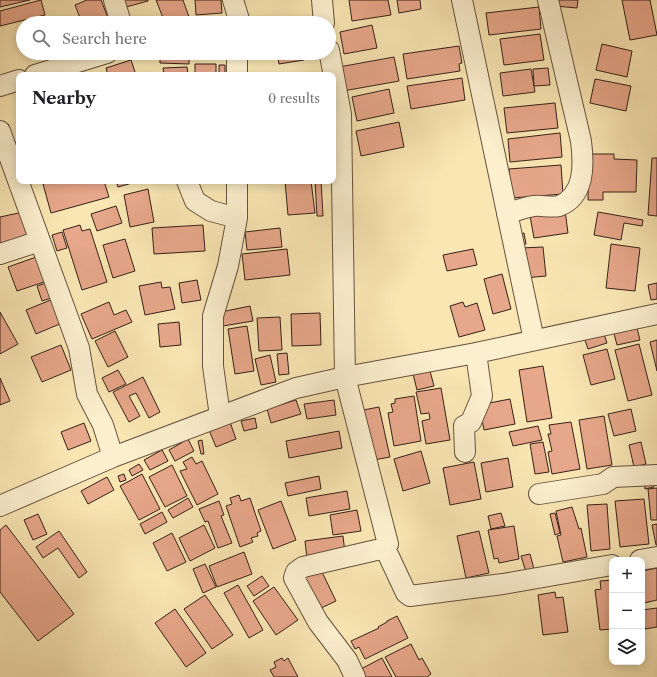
<!DOCTYPE html>
<meta charset="utf-8">
<style>
body{margin:0;font-family:"Libre Caslon Text",serif;background:#f6f6f6;color:#202124}
.controls{position:absolute;right:12px;bottom:12px;display:grid;overflow:hidden;border-radius:8px;box-shadow:0 2px 10px #0003}
.controls button{width:36px;height:36px;display:grid;place-items:center;padding:0;border:0;border-bottom:1px solid #e0e0e0;background:#fff;color:#202124;font:20px sans-serif}
.list{margin:0;padding:0;list-style:none}
h2{display:flex;justify-content:space-between;align-items:center;height:52px;margin:0;padding:0 16px;font-size:17px}
h2 small{font-size:13px;font-weight:400;color:#757577}
.icon{flex:none;width:22px;height:22px;fill:none;stroke:currentColor;stroke-width:2;stroke-linecap:round;stroke-linejoin:round}
.map{position:relative;flex:none;width:657px;height:677px;overflow:hidden}
.search{position:absolute;background:#fff;box-shadow:0 2px 10px #0003;left:16px;top:16px;width:320px;height:44px;display:flex;align-items:center;gap:10px;box-sizing:border-box;padding:0 14px;border-radius:22px;color:#757577;font-size:15px}
.panel{position:absolute;background:#fff;box-shadow:0 2px 10px #0003;left:16px;top:72px;width:320px;height:112px;border-radius:8px}
.map>svg:first-child{display:block}
.building{fill:#e7a78a;stroke:#362118}
.lines{fill:none;stroke-linecap:round;stroke-linejoin:round}
.minor-casing{stroke:#67523f;stroke-width:22}
.minor{stroke:#fbefce;stroke-width:20}
</style>
<div class="map">
<svg width="657" height="677" viewBox="0 0 657 677">
<rect width="100%" height="100%" fill="#f9e6b3"/>
<filter id="stains"><feTurbulence type="fractalNoise" baseFrequency=".005" numOctaves="4"/><feColorMatrix values="0 0 0 0 .2 0 0 0 0 .09 0 0 0 0 .02 0 0 0 .5 -.17"/></filter>
<radialGradient id="worn" r=".72"><stop offset=".6" stop-color="#630" stop-opacity="0"/><stop offset="1" stop-color="#630" stop-opacity=".3"/></radialGradient>
<path class="building" d="M0,0H30L0,7Z
M41,0L45,15L0,26V11Z
M87,0H101L110,23H82L75,5Z
M123,0H148V1L126,7Z
M156,0H183L189,17L174,23H165Z
M195,0H221L222,13L196,15Z
M349,0H388L391,15L352,21Z
M397,0H420L421,9L399,13Z
M556,0H578L577,8L555,6Z
M622,0H650L657,35L630,40Z
M539,7L541,29L489,35L486,13Z
M227,17L228,23H218V18Z
M47,18L49,23H29Z
M297,19L298,23H288L287,20Z
M372,25L377,48L344,54L340,32Z
M540,34L544,60L504,65L500,39Z
M602,44L632,51L627,77L596,70Z
M459,46L462,63L459,64L460,71L407,79L403,54Z
M37,53H57L38,58Z
M160,53H189V64L160,63Z
M277,53H303L304,60L279,64Z
M394,57L399,81L343,91L339,67Z
M131,60L136,75H108L106,68Z
M195,64H216V75H195Z
M219,65H225V73H219Z
M187,67L188,75H164L163,68Z
M548,68L550,85L534,86L533,69Z
M531,69L535,92L503,96L500,73Z
M462,78L465,100L411,109L407,86Z
M595,79L631,86L626,111L590,103Z
M389,89L394,113L357,121L352,97Z
M555,103L558,128L507,133L504,108Z
M399,122L404,147L361,156L356,131Z
M560,133L562,157L510,162L508,139Z
M589,154H614V159L637,160L636,192H603V200H588Z
M652,158H657V216L648,215Z
M561,165L563,194L511,198L509,169Z
M54,181H104L109,197L51,213L43,184Z
M116,181H139L118,187Z
M285,181H311L315,213L288,215Z
M315,181H321L323,216H317Z
M148,189L154,222L130,227L124,195Z
M116,206L122,223L97,231L91,214Z
M565,210L568,233L534,238L530,216Z
M28,211L34,236L0,244V217Z
M598,212L643,220L642,226L624,223L621,240L594,235Z
M80,225L82,231L90,229L107,282L82,290L63,230Z
M203,225L205,251L154,254L152,228Z
M280,228L282,247L247,250L245,232Z
M62,232L67,248L57,251L52,235Z
M524,233L526,244L517,245L515,235Z
M125,239L135,271L113,278L103,245Z
M611,244L640,248L635,291L606,288Z
M543,247L546,276L524,278L521,248Z
M287,249L290,275L245,280L242,254Z
M473,249L477,265L447,271L443,255Z
M39,256L47,281L17,291L8,267Z
M502,274L511,309L493,314L484,279Z
M197,280L201,300L182,303L179,283Z
M52,281L57,296L42,301L37,286Z
M161,282L162,288L170,287L175,309L145,315L139,286Z
M657,283V299L651,300L648,285Z
M53,299L62,323L36,334L26,310Z
M109,302L114,315L126,310L132,322L92,339L81,314Z
M463,302L465,307L477,303L485,330L459,337L450,306Z
M250,306L253,321L223,326L221,312Z
M0,312L18,344L0,354Z
M320,313L321,345L292,346L291,314Z
M280,317L282,350L259,351L257,318Z
M179,322L181,345L160,347L158,324Z
M636,324L640,340L617,345L613,330Z
M247,326L254,371L235,374L228,329Z
M115,331L128,357L108,367L95,341Z
M603,331L607,343L588,349L584,337Z
M657,340V371L650,342Z
M639,344L652,395L628,401L615,350Z
M61,345L71,370L42,382L31,357Z
M607,349L615,379L591,385L583,355Z
M287,353L289,374L279,375L277,354Z
M270,355L276,382L261,385L255,359Z
M543,366L552,418L527,422L519,370Z
M118,370L126,384L109,392L102,378Z
M430,371L434,386L417,390L413,374Z
M143,377L160,412L149,418L136,393L129,396L140,416L129,422L113,392Z
M0,378L10,401L0,405Z
M441,388L450,440L426,444L422,421L430,419L429,413L421,414L416,392Z
M414,396L421,441L394,446L388,413L393,412L391,404L395,403V399Z
M510,399L515,424L484,430L479,405Z
M296,400L301,414L271,423L267,409Z
M334,400L336,415L307,419L304,404Z
M379,407L390,457L368,461L358,411Z
M631,409L636,431L614,436L608,414Z
M604,416L612,465L587,469L579,420Z
M255,418L257,428L244,431L241,421Z
M230,422L236,439L216,447L209,430Z
M571,422L580,469L552,474L548,452L552,451L548,434H551L549,425Z
M84,423L91,441L68,450L61,432Z
M538,426L542,440L513,446L509,432Z
M339,431L342,448L289,458L286,441Z
M188,439L194,451L175,461L169,450Z
M202,440L204,454H201L198,441Z
M543,442L549,472L535,474L530,444Z
M641,442L646,464L634,467L629,445Z
M162,450L168,461L150,470L144,460Z
M421,451L430,483L403,491L394,459Z
M192,457L196,464L202,461L218,494L197,505L180,471L187,469L183,462Z
M508,458L513,487L486,492L481,463Z
M474,462L481,499L450,505L443,468Z
M139,464L143,470L132,476L129,470Z
M172,465L187,496L165,507L149,477Z
M124,474L126,480L120,482L118,476Z
M142,474L160,509L139,520L120,486Z
M319,476L321,489L288,496L285,483Z
M107,477L114,490L88,504L81,491Z
M653,480L654,487L645,489L644,481Z
M657,488V520H651L648,489Z
M347,491L350,509L309,516L306,498Z
M239,495L241,501L250,498L261,531L257,533L258,536L251,538L253,542L240,547L226,506L232,504L230,498Z
M188,498L193,507L173,518L168,510Z
M644,499L649,544L620,547L615,501Z
M219,501L224,515L221,516L232,543L218,548L208,521L205,522L199,509Z
M281,501L296,540L273,549L258,510Z
M607,504L610,549L591,551L587,505Z
M572,507L579,529L581,528L587,557L563,562L557,536L561,535L556,511Z
M357,510L361,531L333,535L330,515Z
M162,512L167,522L145,534L140,524Z
M501,513L505,526L491,529L488,516Z
M555,513L560,533L555,535L550,514Z
M38,514L47,534L33,540L24,520Z
M657,524V545H656L652,525Z
M6,525L74,614L38,641L0,592V530Z
M204,525L215,548L190,561L179,538Z
M514,526L519,559L499,563L498,558L494,559L488,530Z
M59,531L87,572L79,578L58,548L43,558L36,547Z
M479,531L489,573L466,578L457,536Z
M172,533L186,562L167,571L153,543Z
M343,536L345,553L307,559L305,541Z
M244,552L252,574L217,587L209,566Z
M530,554L534,569L526,572L521,556Z
M205,564L216,587L203,593L193,569Z
M657,568V600L644,603L642,571Z
M321,570L336,601L317,610L302,579Z
M262,576L269,586L254,596L247,586Z
M612,580V629L600,630L595,590L601,589L600,581Z
M238,585L263,630L249,638L224,593Z
M274,587L298,620L276,635L253,601Z
M555,592L556,598L563,597L568,632L543,635L538,595Z
M205,595L233,635L212,649L184,609Z
M657,608V627L645,629L642,610Z
M175,609L206,653L186,667L155,623Z
M397,616L408,638L365,659L359,647L355,649L351,641L379,628L378,627L387,622V621Z
M411,644L419,660L422,658L431,674L427,677H396L385,657Z
M282,658L284,661L288,658L298,677H274L270,670L276,667L274,662Z
M382,658L392,677H362L359,670Z"/>
<g class="lines">
<defs>
<path id="minor" d="M114,0L121,23
M233,0L240,23
M322,0L324,23
M462,0L534,340
M329,50L341,114L345,377L388,544L385,548L303,567L296,572L294,578L318,622L347,660L355,677
M35,75L107,53
M237,75V53
M0,86L19,80
M0,131L79,348L87,394L103,425L113,457
M187,181L195,201L211,211L237,218
M507,214C515,211 525,207 534,206C542,205 551,208 559,206C585,196 584,165 581,141L548,0
M0,254L40,241
M220,416L213,366V316L228,266L237,218V181
M465,452L464,426L471,422L482,396L476,353
M539,494L603,484L613,477L657,475
M0,506L113,457L296,388L345,377L476,353L657,314
M385,548L406,593L410,596L503,584L612,565
M640,560L657,557"/>
</defs>
<use href="#minor" class="minor-casing"/>
<use href="#minor" class="minor"/>
</g>
<rect width="100%" height="100%" filter="url(#stains)"/>
<rect width="100%" height="100%" fill="url(#worn)"/>
</svg>
<div class="controls">
<button>+</button>
<button>−</button>
<button><svg class="icon" aria-label="layers" viewBox="0 0 24 24"><path d="M12 4l9 5-9 5-9-5zM3 14l9 5 9-5"/></svg></button>
</div>
<div class="search"><svg class="icon" aria-label="search" viewBox="0 0 24 24"><circle cx="10" cy="10" r="6"/><path d="M15 15l6 6"/></svg>Search here</div>
<section class="panel">
<h2>Nearby<small>0 results</small></h2>
<ul class="list">
</ul>
</section>
</div>
